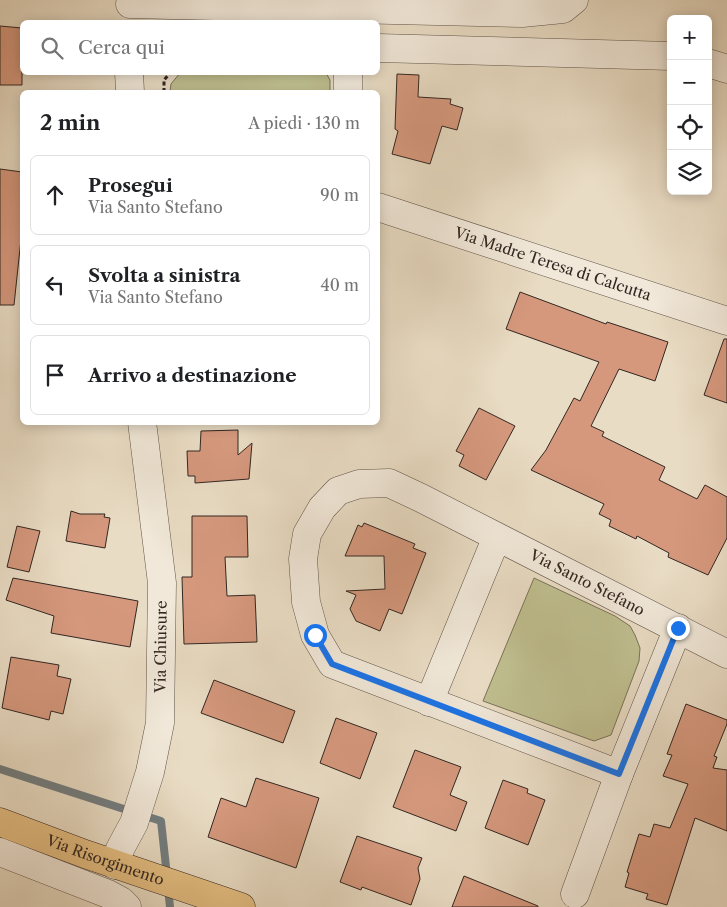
<!DOCTYPE html>
<html lang="it">
<meta charset="utf-8">
<style>
body{margin:0;font-family:"Libre Caslon Text",serif;background:#f6f6f6;color:#202124}
.controls{position:absolute;right:15px;top:15px;display:grid;overflow:hidden;border-radius:8px;box-shadow:0 2px 12px #0003}
.controls button{width:45px;height:45px;display:grid;place-items:center;padding:0;border:0;border-bottom:1px solid #e0e0e0;background:#fff;color:#202124;font:25px sans-serif}
.stop{position:absolute;width:15px;height:15px;margin:-11px;border:4px solid #1a73e8;border-radius:50%;background:#fff}
.stop.end{background:#1a73e8;border-color:#fff;box-shadow:0 1px 5px #0008}
.list{margin:0;padding:0;list-style:none}
h2{display:flex;justify-content:space-between;align-items:center;height:65px;margin:0;padding:0 20px;font-size:21px}
h2 small{font-size:16px;font-weight:400;color:#757577}
.list li{display:grid;grid-template-columns:32px 1fr auto;gap:15px;align-items:center;box-sizing:border-box;height:80px;margin:0 10px 10px;padding:0 10px;border:1px solid #e0e0e0;border-radius:8px}
.list b{display:block;font-size:19px;white-space:nowrap}
.list p{margin:0;font-size:16px;white-space:nowrap;color:#757577}
.list em{font-size:16px;font-style:normal;color:#757577}
.icon{flex:none;width:28px;height:28px;fill:none;stroke:currentColor;stroke-width:2;stroke-linecap:round;stroke-linejoin:round}
.map{position:relative;flex:none;width:727px;height:907px;overflow:hidden}
.search{position:absolute;background:#fff;box-shadow:0 2px 12px #0003;left:20px;top:20px;width:360px;height:55px;display:flex;align-items:center;gap:12px;box-sizing:border-box;padding:0 18px;border-radius:8px;color:#757577;font-size:19px}
.panel{position:absolute;background:#fff;box-shadow:0 2px 12px #0003;left:20px;top:90px;width:360px;height:335px;border-radius:8px}
.map>svg:first-child{display:block}
.green{fill:#bfbe8f;stroke:#797258}
.lines{fill:none;stroke-linecap:round;stroke-linejoin:round}
.stream{stroke:#737e81;stroke-width:8}
.building{fill:#d5987d;stroke:#332722}
.minor-casing{stroke:#60544a;stroke-width:29}
.major-casing{stroke:#332722;stroke-width:29}
.path{stroke:#332722;stroke-width:3;stroke-dasharray:4 2.5;stroke-linecap:butt}
.minor{stroke:#f1e8d9;stroke-width:28}
.major{stroke:#e4be82;stroke-width:28}
.route{stroke:#1a73e8;stroke-width:6}
.labels{text-anchor:middle;stroke-width:4;stroke-linejoin:round;paint-order:stroke}
.street-label{font-size:15px;fill:#332722;stroke:#f1e8d9}
</style>
<div class="map">
<svg width="727" height="907" viewBox="0 0 727 907">
<rect width="100%" height="100%" fill="#e9dcc4"/>
<filter id="stains"><feTurbulence type="fractalNoise" baseFrequency=".004" numOctaves="4"/><feColorMatrix values="0 0 0 0 .2 0 0 0 0 .09 0 0 0 0 .02 0 0 0 .5 -.17"/></filter>
<radialGradient id="worn" r=".72"><stop offset=".6" stop-color="#630" stop-opacity="0"/><stop offset="1" stop-color="#630" stop-opacity=".3"/></radialGradient>
<path class="green" d="M180,73H326L330,80V92H170L171,84Z
M534,578L615,616L630,626L635,635L640,648L639,661L611,735L594,741L483,701Z"/>
<g class="lines">
<path class="stream" d="M0,769L161,821L167,876
M168,888L170,907"/>
</g>
<path class="building" d="M0,26L22,28V85H0Z
M397,74L419,75L418,97L451,99L450,104L463,108L457,130L442,126L430,164L392,154L398,131L395,129Z
M0,169L22,172V230L14,305H0Z
M520,292L606,324L607,322L668,342L655,381L619,369L591,426L604,432L602,436L665,467L659,480L697,499L705,485L727,497V538L708,575L668,557L669,553L637,536L636,539L609,526L611,520L599,514L604,504L531,470L546,450L574,398L580,401L599,362L506,329Z
M724,339H727V403L704,395Z
M479,408L515,426L486,480L459,466L464,455L456,451Z
M238,430V455L252,443L249,479L195,483V476H188L187,451H200L201,431Z
M71,511L80,514H105L104,517L110,518L105,548L66,541Z
M192,516H247L248,557H225L227,596L255,595L257,642L184,644L182,577H192Z
M364,523L415,544L413,548L426,553L402,614L389,609L380,631L356,621L350,609L356,595L346,591L385,589L384,556H345L358,525L362,527Z
M17,526L40,531L29,572L7,567Z
M13,578L138,601L130,647L51,633L54,616L6,600Z
M11,657L59,665L57,676L71,679L63,714L51,711L49,720L2,708Z
M214,680L295,711L283,743L201,713Z
M686,704L727,720V724L714,756L717,757L713,768L727,770V831L695,818L667,905L646,899L648,894L625,887L629,873L627,872L639,834L650,837L654,824L670,828L688,784L663,776L672,755L667,754Z
M336,718L377,733L360,779L320,763Z
M415,750L461,767L450,795L467,802L456,831L393,807Z
M256,778L319,798L296,868L208,837L221,798L246,807Z
M503,780L528,789L527,793L545,800L528,845L485,828Z
M357,836L422,858L418,868L420,879L411,905L362,887L361,890L340,882Z
M464,876L538,906V907H452Z"/>
<g class="lines">
<defs>
<g id="minor">
<path d="M130,4L522,13L563,9L574,0"/>
<path d="M378,48L671,56"/>
<path d="M708,63L727,69"/>
<path d="M129,72L130,92"/>
<path d="M348,92V72"/>
<path id="s1" d="M378,207L727,321"/>
<path d="M429,702L491,551L498,538"/>
<path id="s2" d="M619,774L332,664L315,635L306,602L303,559L307,534L322,508L338,491L359,484L389,483L421,498L727,654"/>
<path d="M0,852L108,894L121,901L127,907"/>
<path id="s3" d="M115,865L120,849L134,823L150,772L160,723L162,583L142,422"/>
<path d="M575,894L619,774L678,628"/>
</g>
<g id="major">
<path id="s4" d="M0,822L85,854L241,907"/>
</g>
</defs>
<use href="#minor" class="minor-casing"/>
<use href="#major" class="major-casing"/>
<path class="path" d="M164,92V80L171,72"/>
<use href="#minor" class="minor"/>
<use href="#major" class="major"/>
</g>
<g class="lines">
<path class="route" d="M315,635L332,664L619,774L678,628"/>
</g>
<g class="labels">
<g class="street-label">
<text dy="5" stroke="none"><textPath href="#s1" startOffset="184">Via Madre Teresa di Calcutta</textPath></text>
<text dy="5" stroke="none"><textPath href="#s2" startOffset="771">Via Santo Stefano</textPath></text>
<text dy="5" stroke="none"><textPath href="#s3" startOffset="226">Via Chiusure</textPath></text>
<text dy="5" stroke="none"><textPath href="#s4" startOffset="112">Via Risorgimento</textPath></text>
</g>
</g>
<rect width="100%" height="100%" filter="url(#stains)"/>
<rect width="100%" height="100%" fill="url(#worn)"/>
</svg>
<div class="controls">
<button>+</button>
<button>−</button>
<button><svg class="icon" aria-label="locate" viewBox="0 0 24 24"><circle cx="12" cy="12" r="6"/><path d="M12 2v4M12 18v4M2 12h4M18 12h4"/></svg></button>
<button><svg class="icon" aria-label="layers" viewBox="0 0 24 24"><path d="M12 4l9 5-9 5-9-5zM3 14l9 5 9-5"/></svg></button>
</div>
<div class="stop" style="left:315px;top:635px"></div>
<div class="stop end" style="left:678px;top:628px"></div>
<div class="search"><svg class="icon" aria-label="search" viewBox="0 0 24 24"><circle cx="10" cy="10" r="6"/><path d="M15 15l6 6"/></svg>Cerca qui</div>
<section class="panel">
<h2>2 min<small>A piedi · 130 m</small></h2>
<ul class="list">
<li><svg class="icon" aria-label="ahead" viewBox="0 0 24 24"><path d="M12 20V5M6 11l6-6 6 6"/></svg><div><b>Prosegui</b><p>Via Santo Stefano</p></div><em>90 m</em></li>
<li><svg class="icon" aria-label="left" viewBox="0 0 24 24"><path d="M17 20v-9H6M10 6l-5 5 5 5"/></svg><div><b>Svolta a sinistra</b><p>Via Santo Stefano</p></div><em>40 m</em></li>
<li><svg class="icon" aria-label="arrive" viewBox="0 0 24 24"><path d="M6 21V4h12l-3 4 3 4H6"/></svg><div><b>Arrivo a destinazione</b></div></li>
</ul>
</section>
</div>
